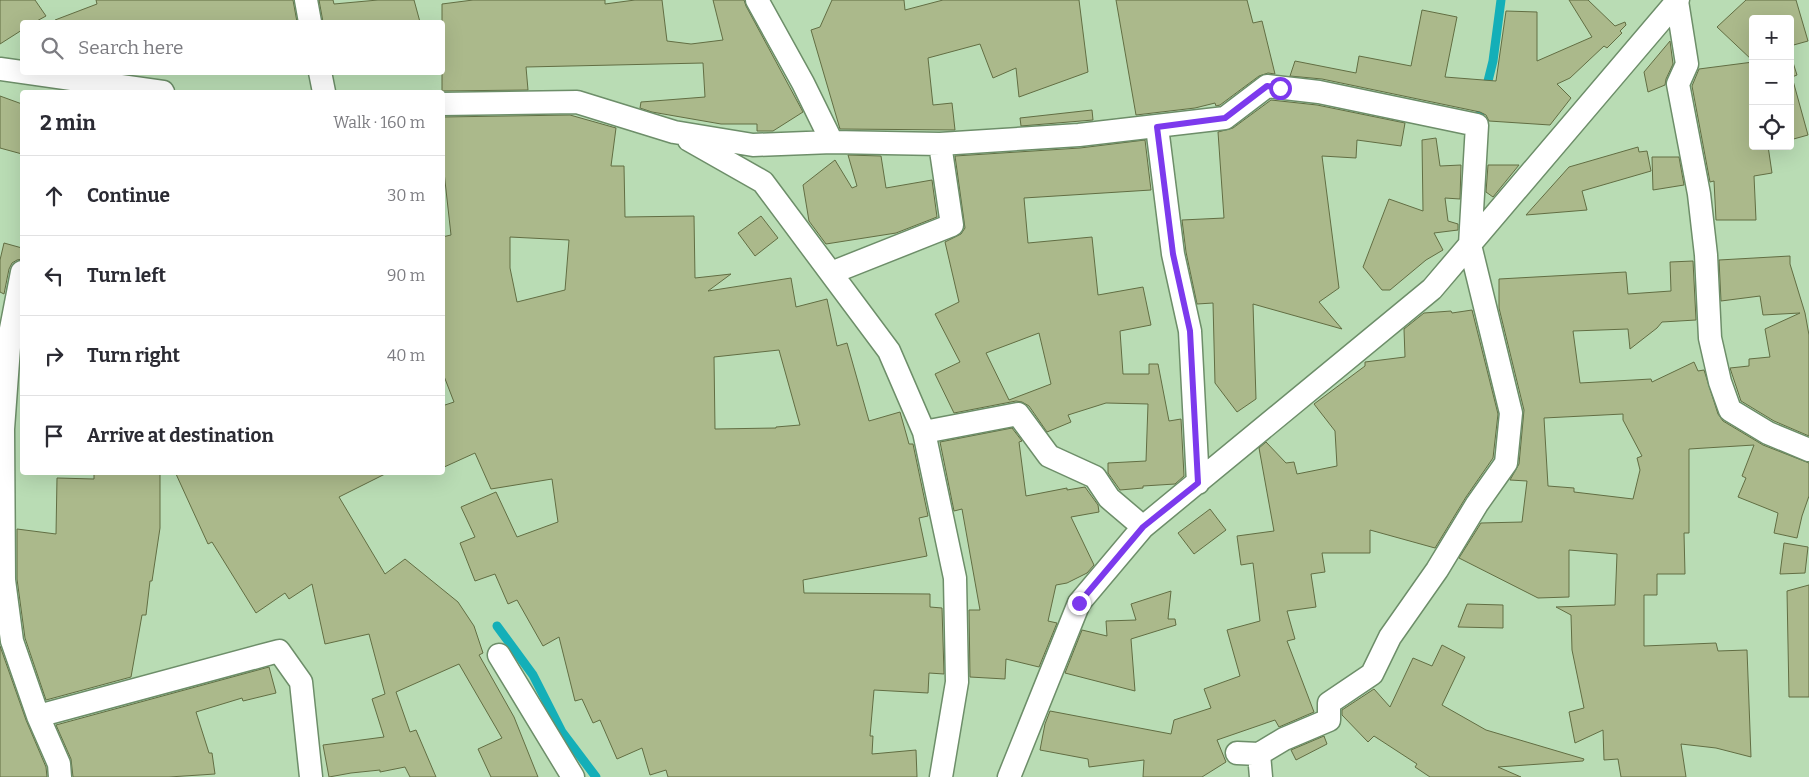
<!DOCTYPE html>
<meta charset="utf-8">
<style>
body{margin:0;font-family:Bitter,serif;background:#f7f7f7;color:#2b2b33}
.controls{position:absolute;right:15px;top:15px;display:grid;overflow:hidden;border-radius:5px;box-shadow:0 5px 20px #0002}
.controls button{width:45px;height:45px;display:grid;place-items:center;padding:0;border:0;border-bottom:1px solid #e1e1e2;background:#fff;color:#2b2b33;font:25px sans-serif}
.stop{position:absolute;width:15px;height:15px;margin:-11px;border:4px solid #7c3aed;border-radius:50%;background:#fff}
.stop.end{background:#7c3aed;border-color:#fff;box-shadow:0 1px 5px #0008}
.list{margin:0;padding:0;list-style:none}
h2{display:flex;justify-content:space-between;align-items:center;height:65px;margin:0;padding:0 20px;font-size:21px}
h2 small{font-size:16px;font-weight:400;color:#7c7c81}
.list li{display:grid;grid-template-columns:32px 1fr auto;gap:15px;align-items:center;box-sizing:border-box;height:80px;padding:0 20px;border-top:1px solid #e1e1e2}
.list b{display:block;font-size:19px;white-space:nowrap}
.list em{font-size:16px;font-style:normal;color:#7c7c81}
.icon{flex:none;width:28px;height:28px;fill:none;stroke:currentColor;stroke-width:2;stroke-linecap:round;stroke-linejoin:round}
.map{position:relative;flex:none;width:1809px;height:777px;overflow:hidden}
.search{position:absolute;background:#fff;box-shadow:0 5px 20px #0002;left:20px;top:20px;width:425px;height:55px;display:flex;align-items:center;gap:12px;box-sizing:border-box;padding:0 18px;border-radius:5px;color:#7c7c81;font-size:19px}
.panel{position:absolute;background:#fff;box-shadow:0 5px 20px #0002;left:20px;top:90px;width:425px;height:385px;border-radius:5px}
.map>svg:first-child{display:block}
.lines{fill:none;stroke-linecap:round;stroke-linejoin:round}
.stream{stroke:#14afb8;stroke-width:9}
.building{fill:#abb98b;stroke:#626e43;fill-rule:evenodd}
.minor-casing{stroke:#6d8e69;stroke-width:25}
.minor{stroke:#fff;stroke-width:22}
.route{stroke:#7c3aed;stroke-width:6}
</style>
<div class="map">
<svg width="1809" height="777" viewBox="0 0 1809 777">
<rect width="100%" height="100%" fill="#b9dcb4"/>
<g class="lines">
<path class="stream" d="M1477,125L1493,61L1501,0
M497,626L533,675L562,732L596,777"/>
</g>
<path class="building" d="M0,0H35L46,16L35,22H22V30L0,44Z
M96,0H293L297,22H55V20L97,4Z
M319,0H333L334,4L378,0H414L420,22H323Z
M473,0H605V4L635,0H662L667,41L691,44L723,40L713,0H744L746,6L803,112L773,131H757V124H721L652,112L640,108L641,102L705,97L703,63L526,67L528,90L442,91V4Z
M832,0H904L905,10L943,0H1079L1088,72L1019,97L1016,68L993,78L980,44L928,58L933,105L952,103L955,130L840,129L811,30L820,27Z
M1116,0H1247L1253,23L1262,21L1275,74L1268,73L1259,76L1220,105L1216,106L1215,103L1195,108L1136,115Z
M1569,0H1588L1615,26L1625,22L1626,25L1620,31L1622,33L1607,48L1604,46L1570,78L1557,84L1571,98L1550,125L1489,121L1486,115L1480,112L1322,79L1290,76L1295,61L1356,73L1359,56L1411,66L1422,10L1457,17L1445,77L1496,81L1506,11L1537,12V61L1592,37Z
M1746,0H1796L1808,41L1790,46V19H1753V61L1717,27Z
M1670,41L1673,64L1666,79L1665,85L1648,92L1644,72Z
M1790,53L1797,75L1792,77L1808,135L1790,140Z
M1753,62V146H1768L1772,173L1754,176L1756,220H1716L1714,181L1710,182L1692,86L1699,69Z
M0,96L22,104V154L0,148Z
M1271,100L1317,105L1405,123L1401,146L1357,140L1356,158L1322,156L1339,288L1319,302L1342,329L1253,304L1256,399L1237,412L1215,383L1213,303L1197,304L1186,252L1182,220L1224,218L1218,132L1233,128Z
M1092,110L1093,120L1021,126L1020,118Z
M570,115L616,128L611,166H624L625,217L694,216L695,278L731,274L708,291L791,278L796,307L827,299L837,346L847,343L869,421L900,412L909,444H913L928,516L919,518L927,556L803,580L804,593L930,594V607L942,608L944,674L929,673L928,693L874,690L870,736H873L872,754L916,750L917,777H668L666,770L650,775L642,748L617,759L600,720L593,723L582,699L575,701L559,637L543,646L517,600L508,604L495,574L475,581L460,543L475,537L461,507L496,492L517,537L558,522L552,479L491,489L475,453L442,468V406L454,402L442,371V237L451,235L444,172H442V117ZM510,237L569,240L565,290L517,302L510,268ZM779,350L800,425L776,427V428L715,429L714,357Z
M1436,138L1440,166L1461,165L1460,199L1445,198L1448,221L1458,224V230L1434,233L1443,250L1426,260L1390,290H1382L1363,267L1389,199L1423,211L1422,140Z
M1145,140L1151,190L1024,198L1028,243L1092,237L1098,295L1143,287L1151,325L1120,331L1123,374H1149V364H1158L1169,421L1181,419L1184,476L1175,484L1143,486V488L1120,490L1108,473V463L1146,461L1148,404L1106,403L1068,415L1071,422L1047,432L1029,406L1022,402L1016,401L954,413L935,374L960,362L935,314L959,302L945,242L961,234L965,228L955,156L1080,148ZM1039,333L1051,384L1009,400L986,353Z
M1638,147L1639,152L1647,151L1651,171L1582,191L1587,210L1526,215L1569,167Z
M848,155L881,156L886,188L932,180L937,217L896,233L826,244L809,221L803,185L835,160L852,188L857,186Z
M1652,157H1679L1684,185L1653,190Z
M1488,165H1519L1493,197L1486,192Z
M761,216L778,238L755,256L738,233Z
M4,243L22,248V259L17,260L12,263L9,269L4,294L0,292V260Z
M1790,256V264L1805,313L1809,335V436L1774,421L1741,401L1730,368L1749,366V359L1770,357L1765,329L1800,313L1763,315L1760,296L1721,301L1719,260Z
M1693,261L1696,320L1662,322L1657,328L1630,349L1628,329L1573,331L1580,383L1651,379L1652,382L1694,362L1698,371L1704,370L1718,414L1723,421L1763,445L1809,463V496L1802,516L1797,538L1774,533L1778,513L1738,497L1746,478L1742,476L1754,445L1689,449V533H1684L1685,574H1657V595H1644V646L1716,643L1718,651L1747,650L1751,757L1716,748L1681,744L1686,777H1621L1618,759L1604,760L1603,730L1575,743L1569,712L1584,708L1572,650L1571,615L1556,607L1615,605L1617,554L1569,550V597L1538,598L1459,558L1481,523L1522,522L1527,481L1510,480L1519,464L1524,410L1499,308V279L1626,272L1628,294L1671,291L1670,262ZM1623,414V420L1642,456L1637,458L1640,470L1633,499L1574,492V488L1548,486L1544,418Z
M1472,310L1498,414L1493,458L1466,497L1435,548L1370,530V553H1322L1325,572L1311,574L1316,607L1287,611L1295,639L1287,641L1314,712L1279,727L1275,720L1217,740L1226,762L1202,777H1143L1144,760L1089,767L1088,759L1040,750L1045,724L1050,711L1171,734L1174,720L1211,708L1204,689L1240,676L1227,630L1260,621L1253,563L1241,565L1237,536L1274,531L1259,448L1266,442L1286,463L1294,462L1297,474L1337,466L1335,431L1314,404L1365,366V362L1405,357L1404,329L1424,313L1451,311L1452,313Z
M1012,428L1022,441L1019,442L1026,496L1067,488V490L1085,487L1098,505L1099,512L1071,517L1094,565L1087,573L1067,583L1056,585L1048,621L1057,623L1039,667L1006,659L1005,679L970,677L969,610H980L962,509L954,511L940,442Z
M94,472H160V528L152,581H150L146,615H142L131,677L46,700L25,638L17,579V529L56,534L57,478L94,479Z
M238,472L387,473L339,497L385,574L405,559L458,602L474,626L483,653L479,655L514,717L538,777H491L478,749L502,738L459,664L396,692L410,732L416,730L436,777H410L405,767L380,772V770L351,773L329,777L323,745L384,737L372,699L385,694L369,634L325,644L312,584L289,599L285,593L256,613L212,542L208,544L176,474Z
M1210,509L1226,530L1194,554L1178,533Z
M1784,543L1808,547L1805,573L1780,574Z
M1809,585V697H1789L1787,591Z
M1171,591L1168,619H1175L1176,625L1131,639L1135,691L1065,673L1082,630L1107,636L1106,621L1136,620L1131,604Z
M1467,604L1503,605V628L1458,627Z
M1442,645L1465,657L1442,705L1486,730L1584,759L1583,761L1498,767L1521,777H1430L1415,767L1417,764L1374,736L1368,742L1342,715V710L1374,689L1390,707L1413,658L1432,666Z
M0,646L26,720L46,767L47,777H0Z
M269,667L276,693L243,701L242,698L196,712L209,753H212L215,774L169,777H73L71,759L56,725Z
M1324,736L1327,744L1296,760L1291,750Z"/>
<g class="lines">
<defs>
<path id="minor" d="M306,0L310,22
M757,0L803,83L832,142
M1677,1L1687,64L1678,84L1699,194L1706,255L1710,338L1720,382L1730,410L1768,433L1809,450
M0,69L163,92
M320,72L324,92
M442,104L577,102L674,132L753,145L832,142L940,144L1079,135L1225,118L1267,86L1319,92L1477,125L1470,245L1511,413L1506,463L1477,504L1437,570L1390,637L1372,674L1329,703V720L1284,739L1259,754L1237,753
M1157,127L1173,254L1190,331L1198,483
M689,140L763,182L889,351L924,432L955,578L957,682L941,777
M22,272L10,334L3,429L4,580L12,641L38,716L59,764L60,777
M831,273L952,225L940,144
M924,432L1018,414L1049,456L1095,477L1109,498L1143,527
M499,655L573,777
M38,716L279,651L301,682L311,777
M1259,754L1261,777
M1009,777L1079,603L1143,527L1432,289L1678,0"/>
</defs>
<use href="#minor" class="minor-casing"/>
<use href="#minor" class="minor"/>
</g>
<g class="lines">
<path class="route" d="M1079,603L1143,527L1198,483L1190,331L1173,254L1157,127L1225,118L1267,86L1280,88"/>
</g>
</svg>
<div class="controls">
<button>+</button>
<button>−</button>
<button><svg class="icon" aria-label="locate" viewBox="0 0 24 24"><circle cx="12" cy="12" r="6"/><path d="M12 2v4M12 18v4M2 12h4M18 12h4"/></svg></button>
</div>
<div class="stop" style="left:1280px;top:88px"></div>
<div class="stop end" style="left:1079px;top:603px"></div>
<div class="search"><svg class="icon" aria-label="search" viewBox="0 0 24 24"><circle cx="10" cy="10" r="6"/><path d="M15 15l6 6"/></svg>Search here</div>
<section class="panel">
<h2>2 min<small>Walk · 160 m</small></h2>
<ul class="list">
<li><svg class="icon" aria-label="ahead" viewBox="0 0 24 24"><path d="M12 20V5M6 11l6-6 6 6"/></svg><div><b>Continue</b></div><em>30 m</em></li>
<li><svg class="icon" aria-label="left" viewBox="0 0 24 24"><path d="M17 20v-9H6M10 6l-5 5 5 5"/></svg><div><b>Turn left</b></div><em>90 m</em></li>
<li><svg class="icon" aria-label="right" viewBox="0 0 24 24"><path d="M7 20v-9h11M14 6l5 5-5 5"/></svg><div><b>Turn right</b></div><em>40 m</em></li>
<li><svg class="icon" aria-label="arrive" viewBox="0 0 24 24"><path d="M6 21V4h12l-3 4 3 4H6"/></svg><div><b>Arrive at destination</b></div></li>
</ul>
</section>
</div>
